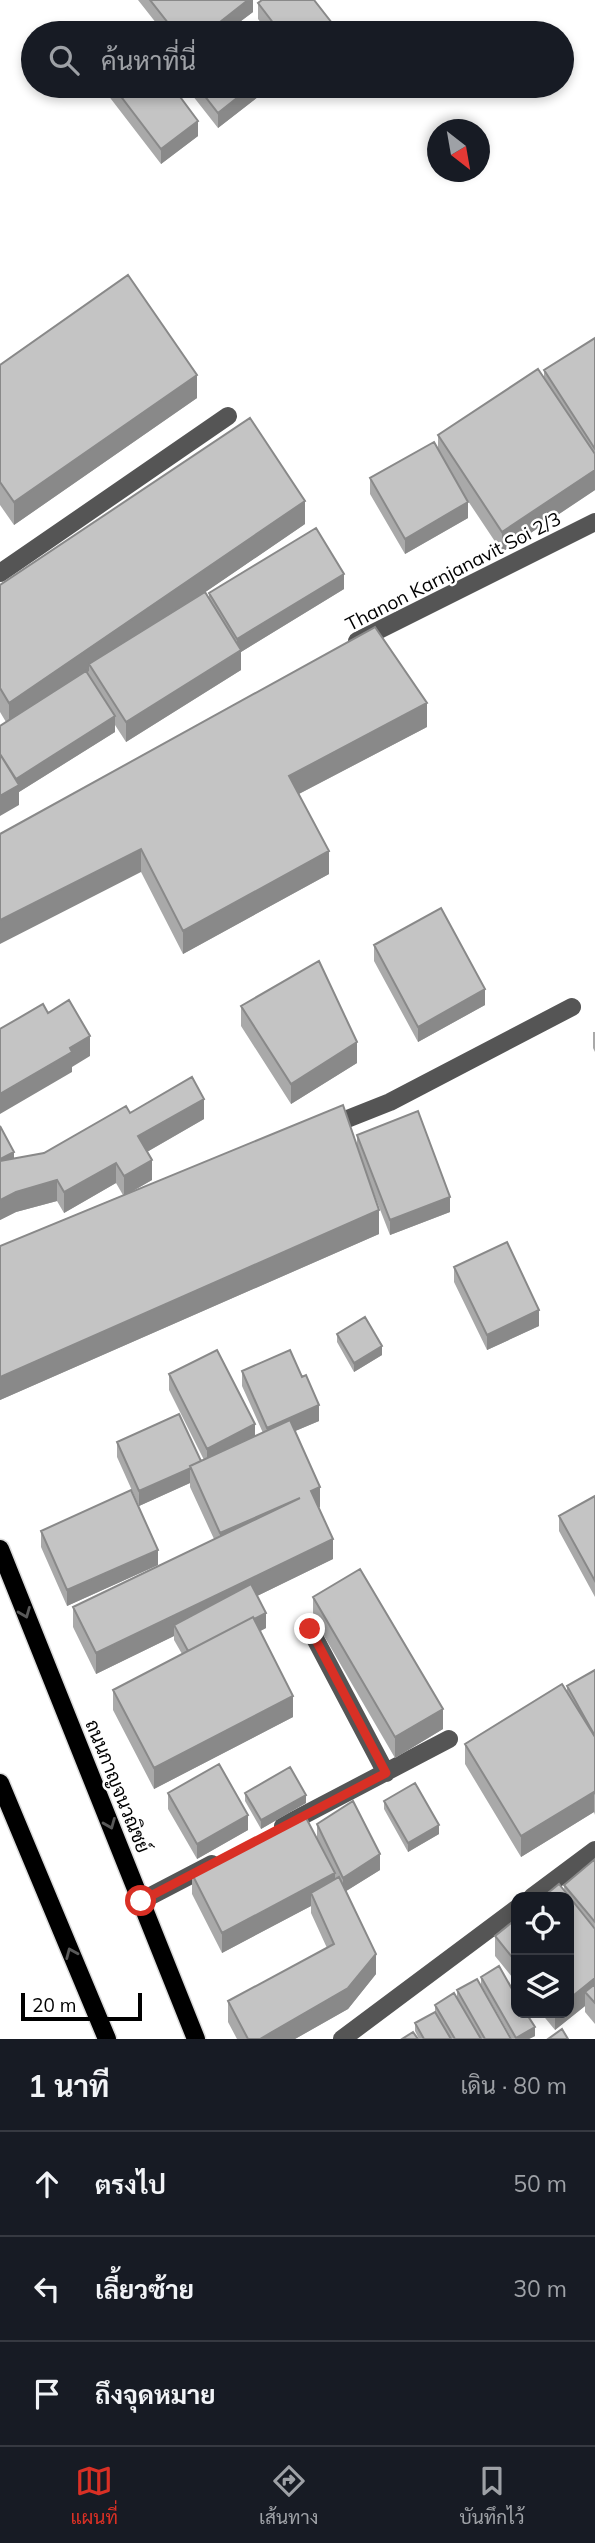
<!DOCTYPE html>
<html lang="th">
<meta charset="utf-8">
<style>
body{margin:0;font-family:Mulish,Sarabun,sans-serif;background:#242831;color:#f1f3f6}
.controls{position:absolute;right:21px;bottom:21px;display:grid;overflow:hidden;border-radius:14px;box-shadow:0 4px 10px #0003}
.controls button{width:63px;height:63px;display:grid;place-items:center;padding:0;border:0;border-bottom:2px solid #363941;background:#171b24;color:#f1f3f6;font:35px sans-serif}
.compass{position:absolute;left:427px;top:119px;width:63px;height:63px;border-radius:50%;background:#171b24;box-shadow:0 4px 10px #0003;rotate:149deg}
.scale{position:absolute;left:21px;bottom:18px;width:121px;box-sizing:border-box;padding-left:7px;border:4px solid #000;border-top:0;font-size:19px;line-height:24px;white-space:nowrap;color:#000;-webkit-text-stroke:5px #fff;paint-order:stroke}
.stop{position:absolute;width:21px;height:21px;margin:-16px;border:5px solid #d93025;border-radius:50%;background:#fff}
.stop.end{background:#d93025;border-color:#fff;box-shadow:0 2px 7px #0008}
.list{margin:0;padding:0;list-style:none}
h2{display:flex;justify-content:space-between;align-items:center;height:91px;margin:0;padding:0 28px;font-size:30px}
h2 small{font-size:23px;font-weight:400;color:#9ea1a6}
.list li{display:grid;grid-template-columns:46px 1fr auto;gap:21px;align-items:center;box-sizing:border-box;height:105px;padding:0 28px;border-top:2px solid #363941}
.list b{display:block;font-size:26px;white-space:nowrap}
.list em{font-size:23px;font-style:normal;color:#9ea1a6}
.icon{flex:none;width:38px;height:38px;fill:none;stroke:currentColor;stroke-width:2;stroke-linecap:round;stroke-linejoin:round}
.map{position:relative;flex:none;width:595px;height:2039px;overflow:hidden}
.search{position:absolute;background:#171b24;box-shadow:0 4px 10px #0003;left:21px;right:21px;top:21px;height:77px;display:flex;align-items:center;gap:18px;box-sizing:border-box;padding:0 24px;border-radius:38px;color:#9ea1a6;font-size:26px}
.sheet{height:406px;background:#171b24}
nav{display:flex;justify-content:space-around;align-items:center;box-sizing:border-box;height:98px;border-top:2px solid #363941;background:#171b24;font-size:19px;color:#9ea1a6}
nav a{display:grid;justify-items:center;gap:4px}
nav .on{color:#d93025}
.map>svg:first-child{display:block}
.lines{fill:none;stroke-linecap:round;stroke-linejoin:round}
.major-casing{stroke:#dbdbdb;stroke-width:21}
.minor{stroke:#555;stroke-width:18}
.major{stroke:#000;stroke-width:18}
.wall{fill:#a9a9a9}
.shaded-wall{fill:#898989}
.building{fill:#c4c4c4;stroke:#898989;stroke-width:2}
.oneway{stroke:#595959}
.route{stroke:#d93025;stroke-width:9}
.labels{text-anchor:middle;stroke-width:5;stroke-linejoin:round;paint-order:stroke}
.street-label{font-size:19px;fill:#000;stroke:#fff}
</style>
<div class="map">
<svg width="595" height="2039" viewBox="0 0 595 2039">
<rect width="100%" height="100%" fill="#fff"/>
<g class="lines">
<defs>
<path id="major" d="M0,1549L196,2039
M0,1783L107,2039"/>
</defs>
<use href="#major" class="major-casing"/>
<path class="minor" d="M0,573L228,416
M357,641L595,522
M327,1127L390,1102L572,1007
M310,1629L386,1773
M283,1826L449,1739
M532,1897L595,1850
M141,1901L212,1864
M342,2039L516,1909"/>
<use href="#major" class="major"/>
</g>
<path class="wall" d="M138,0H253V12L225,33H164Z
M258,3L332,33L267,30L258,19Z
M101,86H172L198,136L161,164Z
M189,86H272L218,128L189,91Z
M595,338V490L502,552L464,495L468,518L405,554L370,494V478L438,450V435L544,378V370Z
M0,365L197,398L14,525L0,505Z
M305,524L205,592L209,599V593L344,589L241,652V670L126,742L115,725V732L19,792V805L6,722L0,712V585Z
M427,727L299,794L329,874L183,954L141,872L0,834Z
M374,945L485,1005L418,1042L374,961Z
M241,1006L357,1063L291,1104L241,1026Z
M593,1032H595V1052L593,1048Z
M130,1113L204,1119L147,1152L152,1180L131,1192L357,1148V1135L450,1212L390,1235L365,1171L379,1234L0,1400V1246L123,1195L116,1183L64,1213L57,1201L16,1212L0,1220V1126L14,1159L44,1153Z
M454,1267L539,1326L487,1350L454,1282Z
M337,1334L382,1355L354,1372L337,1342Z
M242,1371L319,1421L295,1431L320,1507L318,1508L333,1559L257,1596L266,1628L260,1631L293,1717L154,1789L113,1710V1690L182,1654L174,1640V1636L96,1674L73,1627V1607L214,1539L190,1487V1483L139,1506L117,1457V1442L201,1461L204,1460L169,1390V1374L255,1436L263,1433L242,1386Z
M595,1496V1597L559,1531V1516Z
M41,1531L158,1565L67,1606L41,1547Z
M313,1597L443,1729L395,1758L313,1617Z
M595,1670V1815L594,1812L521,1857L465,1764V1744L567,1692V1686Z
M168,1793L248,1830L197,1859L168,1809Z
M245,1793L306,1803L261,1829L245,1801Z
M384,1801L439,1834L408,1852L384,1809Z
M317,1824L380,1870L346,1891L376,1974L348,2009L295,2039H237L228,2022V2001L327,1948L311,1913V1906L222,1953L192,1894V1874L317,1838Z
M595,1859V2024L585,2012V2006L555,2030L541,2013H569L564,1885Z
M516,1919V1982L495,1956V1936Z
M481,1977L535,2036L529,2039H512L481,1985Z
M457,1990L511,2039H419L415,2031V2023L435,2012V2005L457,1998Z"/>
<path class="shaded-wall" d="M248,0H253V12L225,33H206Z
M332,23V33H319Z
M252,86H272L218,128V113Z
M198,121V136L161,164V149Z
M197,375V398L14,525V502Z
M595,470V490L502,552V532Z
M305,501V524L93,669L89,664V671L9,726V703Z
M468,502V518L405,554V539Z
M344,574V589L241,652V670L126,742V722L237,653V639Z
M427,703V727L289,799V776Z
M115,716V732L19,792V805L0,816V796L16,786V779Z
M141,849V872L0,944V920Z
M329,851V874L183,954V931Z
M485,989V1005L418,1042V1027Z
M90,1036V1056L72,1067V1072L0,1114V1094L70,1048Z
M357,1042V1063L291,1104V1084Z
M204,1099V1119L138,1157V1136Z
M14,1152V1168L0,1175V1159Z
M152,1160V1180L124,1196V1176Z
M116,1163V1183L64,1213V1192Z
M57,1180V1201L16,1212L0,1220V1200L16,1192Z
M450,1197V1212L390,1235V1220Z
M379,1210V1234L0,1400V1377Z
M539,1310V1326L487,1350V1335Z
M382,1346V1355L354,1372V1363Z
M319,1405V1421L267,1443V1428Z
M255,1424V1440L207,1464V1449Z
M190,1468V1483L139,1506V1491Z
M320,1487V1507L311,1512V1491Z
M300,1498L220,1553V1533Z
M333,1539V1559L179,1634L174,1625V1636L96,1674V1653Z
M158,1550V1565L67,1606V1590Z
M266,1613V1628L189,1669V1654Z
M293,1696V1717L154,1789V1768Z
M443,1709V1729L395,1758V1737Z
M594,1792V1812L521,1857V1836Z
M306,1795V1803L261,1829V1820Z
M248,1815V1830L197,1859V1844Z
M439,1825V1834L408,1852V1843Z
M380,1854V1870L343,1893V1878Z
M335,1873V1893H311V1906L222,1953V1933Z
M376,1954V1974L348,2009L295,2039H260Z
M595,1978V1998L585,1992V2006L555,2030V2013H569V1999Z
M535,2027V2036L529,2039H516V2038Z"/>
<path class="building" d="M150,0H248L206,33H176Z
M262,0H314L332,23L319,33H262L274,24L258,3Z
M113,86H172L198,121L161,149Z
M197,86H252L218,113Z
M128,275L197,375L14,502L0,482V365Z
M595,338V449L544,370Z
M538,369L595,454V470L502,532L438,435Z
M250,418L305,501L9,703L0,688V585Z
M434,442L468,502L405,539L370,478Z
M316,528L344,574L237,639L209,593Z
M205,592L241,650L126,722L89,664Z
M375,627L427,703L289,776L329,851L183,931L141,849L0,920V834Z
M86,671L115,716L16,779L0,754V726Z
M0,754L19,785L0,796Z
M441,908L485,989L418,1027L374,945Z
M319,961L357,1042L291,1084L241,1006Z
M69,1000L90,1036L70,1048L72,1052L0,1094V1029L43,1004L48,1013Z
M192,1077L204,1099L138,1136L152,1160L124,1176L116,1163L64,1192L57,1180L16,1192L0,1200V1161L44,1153L126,1106L130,1113Z
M343,1105L379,1210L0,1377V1246Z
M418,1111L450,1197L390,1220L357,1135Z
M0,1126L14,1152L0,1159Z
M507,1242L539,1310L487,1335L454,1267Z
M365,1317L382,1346L354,1363L337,1334Z
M217,1350L255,1424L207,1449L169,1374Z
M290,1350L302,1377L306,1375L319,1405L267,1428L242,1371Z
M179,1414L201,1461L190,1466L191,1468L139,1491L117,1442Z
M290,1420L320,1487L311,1491L333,1539L96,1653L73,1607L300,1498L220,1533L190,1466Z
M131,1490L158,1550L67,1590L41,1531Z
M595,1496V1581L559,1516Z
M360,1569L443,1709L395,1737L313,1597Z
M251,1584L266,1613L254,1619L253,1617L188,1651L174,1625Z
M253,1617L293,1696L154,1768L113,1690Z
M595,1670V1736L567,1686Z
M562,1684L595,1737V1794L594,1792L521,1836L465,1744Z
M219,1764L248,1815L197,1844L168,1793Z
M290,1767L306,1795L261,1820L245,1793Z
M415,1783L439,1825L408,1843L384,1801Z
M353,1801L380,1854L343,1878L317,1824Z
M304,1814L335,1873L222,1933L192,1874Z
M595,1859V1922L564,1885Z
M339,1877L376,1954L348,1988L260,2039H248L228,2001L334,1944L311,1893Z
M559,1884L595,1929V1978L569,1999V1897H543Z
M516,1919V1962L495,1936Z
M499,1966L516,1996V2013H526L535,2027L516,2038L481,1977Z
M477,1979L511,2039H485L457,1990Z
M595,1984V2003L585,1992Z
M454,1993L481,2039H455L435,2005Z
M435,2012L451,2039H424L415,2023Z
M562,2029L568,2039H548Z
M413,2032L418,2039H402Z"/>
<defs><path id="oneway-chevron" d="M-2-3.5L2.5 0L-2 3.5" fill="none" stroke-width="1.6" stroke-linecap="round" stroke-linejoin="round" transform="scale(1.75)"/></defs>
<g class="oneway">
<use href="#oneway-chevron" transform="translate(25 1613) rotate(68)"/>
<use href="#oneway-chevron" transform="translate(110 1824) rotate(68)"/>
<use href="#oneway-chevron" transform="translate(71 1953) rotate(-113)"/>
</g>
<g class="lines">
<path class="route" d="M141,1901L386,1773L310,1629"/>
</g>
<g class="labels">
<g class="street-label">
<text transform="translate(453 571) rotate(-27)" y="7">Thanon Karnjanavit Soi 2/3</text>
<text transform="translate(118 1786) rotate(68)" y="7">ถนนกาญจนวณิชย์</text>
</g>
</g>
</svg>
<div class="controls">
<button><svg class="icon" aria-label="locate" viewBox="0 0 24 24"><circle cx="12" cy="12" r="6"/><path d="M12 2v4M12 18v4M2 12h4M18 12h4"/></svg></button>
<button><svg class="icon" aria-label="layers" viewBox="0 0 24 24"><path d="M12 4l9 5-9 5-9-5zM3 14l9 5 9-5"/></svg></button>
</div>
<svg class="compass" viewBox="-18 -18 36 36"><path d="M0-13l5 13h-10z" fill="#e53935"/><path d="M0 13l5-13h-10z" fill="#9ea1a6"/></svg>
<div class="scale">20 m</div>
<div class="stop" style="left:141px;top:1901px"></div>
<div class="stop end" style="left:310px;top:1629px"></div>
<div class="search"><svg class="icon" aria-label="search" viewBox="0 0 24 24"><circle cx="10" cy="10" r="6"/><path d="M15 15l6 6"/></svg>ค้นหาที่นี่</div>
</div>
<section class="sheet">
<h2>1 นาที<small>เดิน · 80 m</small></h2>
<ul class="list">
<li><svg class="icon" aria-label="ahead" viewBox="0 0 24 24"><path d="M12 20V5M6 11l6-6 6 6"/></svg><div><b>ตรงไป</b></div><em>50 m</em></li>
<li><svg class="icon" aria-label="left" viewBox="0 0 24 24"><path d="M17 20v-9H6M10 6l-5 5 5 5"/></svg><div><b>เลี้ยวซ้าย</b></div><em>30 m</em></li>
<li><svg class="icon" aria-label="arrive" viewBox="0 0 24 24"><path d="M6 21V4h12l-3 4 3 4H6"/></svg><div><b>ถึงจุดหมาย</b></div></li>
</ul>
</section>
<nav>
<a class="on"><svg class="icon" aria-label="map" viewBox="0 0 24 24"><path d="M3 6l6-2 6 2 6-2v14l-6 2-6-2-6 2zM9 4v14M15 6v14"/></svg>แผนที่</a>
<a><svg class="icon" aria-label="directions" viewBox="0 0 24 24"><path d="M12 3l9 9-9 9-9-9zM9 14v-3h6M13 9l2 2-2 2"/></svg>เส้นทาง</a>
<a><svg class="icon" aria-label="saved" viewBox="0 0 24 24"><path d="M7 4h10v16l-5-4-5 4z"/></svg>บันทึกไว้</a>
</nav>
